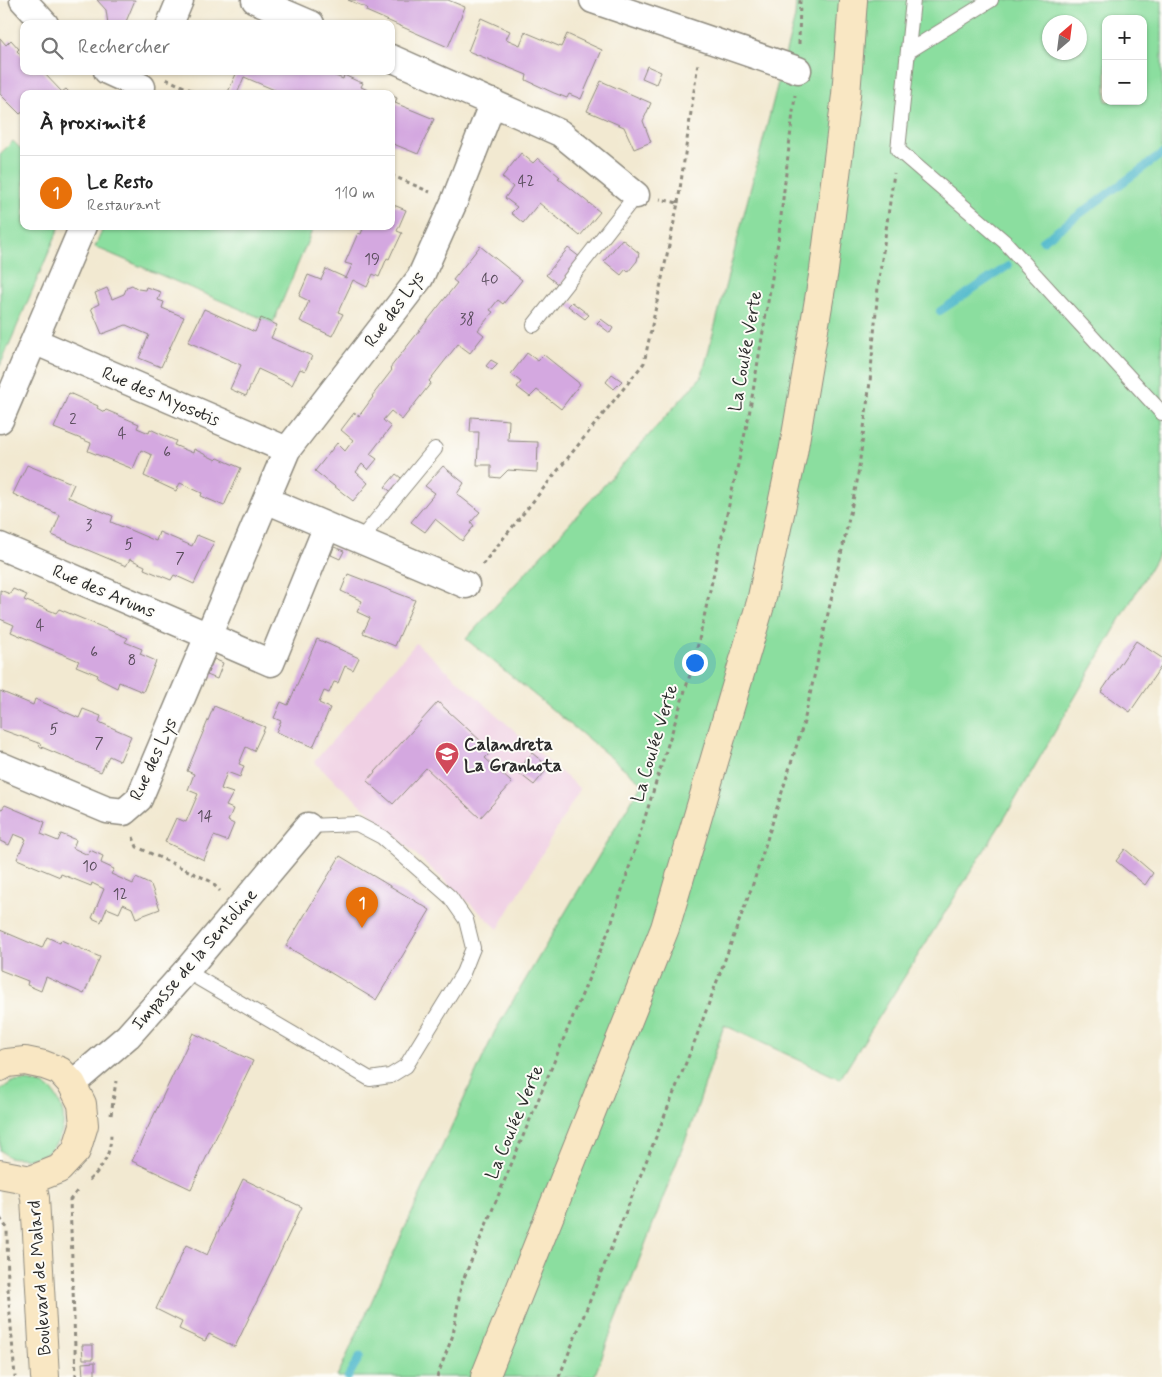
<!DOCTYPE html>
<html lang="fr">
<meta charset="utf-8">
<style>
body{margin:0;font-family:Mynerve,sans-serif;background:#f6f6f6;color:#222}
.controls{position:absolute;right:15px;top:15px;display:grid;overflow:hidden;border-radius:10px;box-shadow:0 1px 4px #0004}
.controls button{width:45px;height:45px;display:grid;place-items:center;padding:0;border:0;border-bottom:1px solid #e0e0e0;background:#fff;color:#222;font:25px sans-serif}
.compass{position:absolute;left:1042px;top:15px;width:45px;height:45px;border-radius:50%;background:#fff;box-shadow:0 1px 4px #0004;rotate:28deg}
.you{position:absolute;left:694px;top:662px;width:18px;height:18px;margin:-12px;border:4px solid #fff;border-radius:50%;background:#1a73e8;box-shadow:0 0 0 8px #1a73e833}
.badge{display:grid;place-items:center;width:32px;height:32px;border-radius:50%;background:#d1495b;color:#fff;font-size:16px;font-weight:700}
.pin{position:absolute;translate:-50% -41px;filter:drop-shadow(0 1px 2px #0008)}
.pin::after{content:'';position:absolute;top:26px;width:18px;height:15px;background:inherit;clip-path:polygon(0 0,100% 0,50% 100%)}
.list{margin:0;padding:0;list-style:none}
h2{display:flex;justify-content:space-between;align-items:center;height:65px;margin:0;padding:0 20px;font-size:21px}
h2 small{font-size:16px;font-weight:400;color:#767676}
.list li{display:grid;grid-template-columns:32px 1fr auto;gap:15px;align-items:center;box-sizing:border-box;height:75px;padding:0 20px;border-top:1px solid #e0e0e0}
.list b{display:block;font-size:19px;white-space:nowrap}
.list p{margin:0;font-size:16px;white-space:nowrap;color:#767676}
.list em{font-size:16px;font-style:normal;color:#767676}
.icon{flex:none;width:28px;height:28px;fill:none;stroke:currentColor;stroke-width:2;stroke-linecap:round;stroke-linejoin:round}
.map{position:relative;flex:none;width:1162px;height:1377px;overflow:hidden}
.search{position:absolute;background:#fff;box-shadow:0 1px 4px #0004;left:20px;top:20px;width:375px;height:55px;display:flex;align-items:center;gap:12px;box-sizing:border-box;padding:0 18px;border-radius:10px;color:#767676;font-size:19px}
.panel{position:absolute;background:#fff;box-shadow:0 1px 4px #0004;left:20px;top:90px;width:375px;height:140px;border-radius:10px}
.map>svg:first-child{display:block}
.built{fill:#f0d0e4}
.green{fill:#8bde9f;stroke:#5b8465;fill-rule:evenodd}
.lines{fill:none;stroke-linecap:round;stroke-linejoin:round}
.stream{stroke:#4eb8cb;stroke-width:8}
.building{fill:#d4a8e0}
.lane-casing{stroke:#8e8a7e;stroke-width:16}
.street-casing{stroke:#8e8a7e;stroke-width:29}
.secondary-casing{stroke:#8e8a7e;stroke-width:30}
.path{stroke:#8e8a7e;stroke-width:3;stroke-dasharray:4 4;stroke-linecap:butt}
.lane{stroke:#fff;stroke-width:14}
.street{stroke:#fff;stroke-width:26}
.secondary{stroke:#f9e7c3;stroke-width:28}
.labels{text-anchor:middle;stroke-width:4;stroke-linejoin:round;paint-order:stroke}
.number-label{font-size:15px;fill:#554a58}
.street-label{font-size:18px;fill:#2b2b2b;stroke:#fdfcf7}
.poi-label{font-size:18px;font-weight:bold;fill:#2b2b2b;stroke:#fdfcf7;text-anchor:start}
</style>
<div class="map">
<svg width="1162" height="1377" viewBox="0 0 1162 1377">
<rect width="100%" height="100%" fill="#fdfcf7"/>
<filter id="ink" filterUnits="userSpaceOnUse"><feTurbulence type="fractalNoise" baseFrequency=".02" numOctaves="2"/><feDisplacementMap in="SourceGraphic" scale="10" xChannelSelector="R" yChannelSelector="G"/><feConvolveMatrix kernelMatrix="1 2 1 2 8 2 1 2 1" color-interpolation-filters="sRGB"/></filter>
<filter id="wash" filterUnits="userSpaceOnUse"><feTurbulence type="fractalNoise" baseFrequency=".0096" numOctaves="4" result="noise"/><feDisplacementMap in="SourceGraphic" scale="20" xChannelSelector="R" yChannelSelector="G"/><feGaussianBlur stdDeviation="1.12" result="paint"/><feColorMatrix in="noise" values="0 0 0 0 0 0 0 0 0 0 0 0 0 0 0 0 0 1.4 0 .05"/><feComposite in="paint" operator="in"/></filter>
<g filter="url(#wash)">
<rect width="100%" height="100%" fill="#f2e9d1"/>
<path class="built" d="M416,643L580,789L498,929L314,762Z"/>
<path class="green" d="M796,0H1162V548L1004,819L840,1079L724,1025L695,1115L594,1377H337L495,1031L642,783L466,639L702,376L795,17ZM1106,19H1143V101H1106ZM1050,22H1080V52H1050Z
M13,141L24,152V226H60L0,366V154Z
M104,226H314L273,323L95,247Z
M25,1081C32,1082 40,1083 47,1087C53,1090 56,1096 59,1102C73,1129 52,1163 21,1158C17,1158 12,1158 9,1157C6,1156 3,1152 0,1150V1090L12,1082Z"/>
<g class="lines">
<path class="stream" d="M1043,241L1162,154
M940,311L1008,266
M348,1377L360,1356"/>
</g>
<g id="blocks">
<path class="building" d="M97,0H135L125,24H108L106,10Z
M348,0H448L465,7L448,47L366,11L367,8Z
M481,18L510,31L506,39L520,45L525,32L561,47L567,34L602,50L581,99L569,94L567,98L554,93L526,80L527,75L468,51Z
M0,38L6,45L11,40L19,49L17,51L24,58V71H42L62,92L66,89L71,94H24V111L20,114L0,94Z
M647,66L661,72L656,84L642,78Z
M231,71H323L343,79L344,75L357,81L363,83L361,87L377,94H284L244,77L237,94H232L228,92L236,74Z
M601,81L651,103L643,121L651,142L634,149L624,127L587,111Z
M391,95L397,98L395,103L434,119L418,154L391,143Z
M521,153L533,163L538,158L560,177L558,178L600,212L580,236L539,203L523,223L511,213L517,207L505,198L513,187L502,177Z
M391,204L406,210L397,231L402,233L395,248H394L389,259L387,258L379,277L373,274L367,287L353,280L338,312L343,314L332,336L300,321L309,301L299,296L308,275L321,280L326,269L346,278L352,265L345,263L358,233L361,234L364,226H391Z
M622,239L639,253L637,261L628,272L626,269L621,275L604,261Z
M480,246L522,280L503,304L498,300L490,310L493,312L478,330L484,335L470,353L458,344L429,381L431,383L402,420L391,411L383,420L391,427L370,454L377,459L368,470L362,464L356,472L368,483L353,501L315,471L337,443L345,451L353,440L341,430L354,413L359,416L373,397L372,396L392,370L390,368L457,283L453,280Z
M568,248L581,258L560,286L546,275Z
M132,285L138,289L145,290L146,287L161,292L158,300L164,302L162,308L184,317L161,367L139,358L149,335L126,325L102,334L91,308L99,304L95,293L107,288L112,299L124,294L127,287Z
M572,302L589,315L585,319L568,306Z
M204,309L255,332L261,318L277,325L271,338L312,356L305,371L300,369L292,385L258,369L246,396L230,389L241,365L188,342Z
M601,319L613,328L610,333L597,323Z
M527,353L538,361L544,355L580,384L561,409L537,390L530,397L517,387L521,382L511,374Z
M491,360L498,364L492,370L486,366Z
M612,374L622,381L614,389L606,382Z
M69,393L98,406L97,408L104,412L106,410L139,424L137,428L149,433L150,429L176,441L174,445L193,453L194,449L216,460L218,458L241,468L224,506L201,496L202,493L180,483L176,491L144,476L152,455L141,450L133,469L88,451L91,443L54,428Z
M471,417L509,420L508,441L538,442L537,472L508,470L500,478L491,477V465H477L479,432H470Z
M27,465L74,484L68,497L113,516L111,522L156,541L159,532L192,546L197,535L214,542L194,584L174,575L171,580L144,569L145,566L130,559L126,566L52,535L60,515L13,494Z
M443,466L464,483L457,494L480,512L471,522L474,526L462,541L435,519L425,532L411,522L435,493L425,486Z
M396,474L405,481L394,494L385,487Z
M334,547L344,551L340,559L331,555Z
M348,574L415,600L395,646L363,633L370,618L357,612L362,601L341,591Z
M13,589L27,595L24,600L56,613L59,609L128,638L125,642L142,649L140,654L156,661L143,692L119,682L117,688L97,678L98,675L76,666L79,661L11,632L14,625L0,619V590L10,594Z
M317,639L359,658L353,670L345,666L338,683L334,682L329,693L324,691L319,703L330,708L313,747L276,732L281,721L274,718L281,702L288,705Z
M1136,641L1162,658V665L1130,712L1101,692Z
M214,659L223,663L217,679L207,675Z
M0,691L33,705L35,699L79,718L83,709L101,716L99,722L131,736L120,761L109,756L101,772L39,746L41,744L0,729Z
M438,702L492,751L485,758L512,783L480,818L426,768L393,804L367,781Z
M214,706L265,727L254,751L246,747L239,764L244,766L240,777L227,772L221,789L233,793L226,806L233,809L228,821L234,824L227,841L214,836L204,860L165,842L176,818L186,822L198,794L188,790L194,774L187,771Z
M532,753L549,767L534,785L516,771Z
M5,805L45,822L41,834L58,841L61,834L76,840L73,848L88,855L90,850L103,856L101,863L114,869L111,874L133,884L136,878L151,885L160,909L136,918L132,908L123,904L119,913L107,908L101,922L92,918L104,889L92,883L91,886L61,874L60,877L17,859L26,839L14,834L9,845L0,841V808L2,809Z
M1125,849L1153,873L1145,885L1116,861Z
M340,856L430,910L376,1000L286,946Z
M0,930L42,948L47,937L60,943L61,940L100,957L84,994L46,977L41,991L27,985L28,981L0,970Z
M193,1033L253,1061L191,1189L132,1161Z
M243,1179L302,1207L235,1347L209,1334L205,1341L179,1329L182,1322L156,1309L186,1245L207,1255Z
M82,1345H93V1359H83Z
M95,1362V1375L83,1376L82,1363Z"/>
</g>
</g>
<g filter="url(#ink)">
<use href="#blocks" fill-opacity="0" stroke="#8e8a7e" stroke-width="1"/>
<g class="lines">
<defs>
<path id="lane" d="M913,0L898,150L1005,242L1162,413
M909,51L991,0
M534,325L636,195
M360,540L435,449
M186,971L370,1079L390,1076L406,1066L463,973L473,948L466,920L450,897L382,837L357,824L308,826"/>
<path id="street" d="M23,0L45,24
M255,0L311,24
M593,0L798,70
M170,24L180,0
M391,58L560,133L636,195
M107,71L142,87
M34,341L287,450
M0,420L83,226
M327,526L466,585
M0,546L271,663L327,526L266,500
M0,765L107,810L124,812L139,799L287,450L420,278L454,202L493,102
M72,1084L128,1036L186,971L308,826"/>
<path id="secondary" d="M0,1067L7,1063L25,1061L44,1065L60,1071L72,1084L82,1104L84,1125L76,1151L59,1169L31,1180L0,1174
M31,1180L35,1198L45,1377
M485,1377L665,928L761,602L793,453L824,270L846,95L853,0"/>
</defs>
<use href="#lane" class="lane-casing"/>
<use href="#street" class="street-casing"/>
<use href="#secondary" class="secondary-casing"/>
<path class="path" d="M799,44L800,0
M166,79L200,94
M391,175L430,192
M678,203L698,63
M482,565L644,363L678,203L660,199
M133,837L137,847L210,881L220,891
M111,1115L116,1081
M89,1180C104,1167 111,1153 111,1133
M0,1218L7,1228L8,1289L15,1377
M76,1377L70,1200L77,1191
M437,1377L453,1335L461,1285L611,925L694,662L749,415L778,242L795,95
M559,1377L696,1038L754,881L804,722L857,482L870,382L878,287L894,173"/>
<use href="#lane" class="lane"/>
<use href="#street" class="street"/>
<use href="#secondary" class="secondary"/>
</g>
</g>
<defs>
<symbol id="school-pin" viewBox="-11 -11 22 30"><path d="M0 17L-7.5 6A9.5 9.5 0 1 1 7.5 6Z" fill="#d1495b" stroke="#fdfcf7"/><path d="M0-5L7-2L0 1L-7-2ZM-4 1L0 2.5L4 1V4Q0 6-4 4Z" fill="#fff"/></symbol>
</defs>
<g fill-rule="evenodd">
<use href="#school-pin" x="433" y="740" width="28" height="38"/>
</g>
<g class="labels">
<g class="number-label">
<text x="526" y="186">42</text>
<text x="372" y="264">19</text>
<text x="490" y="284">40</text>
<text x="467" y="324">38</text>
<text x="73" y="424">2</text>
<text x="122" y="438">4</text>
<text x="167" y="457">6</text>
<text x="89" y="530">3</text>
<text x="129" y="549">5</text>
<text x="180" y="563">7</text>
<text x="40" y="630">4</text>
<text x="94" y="657">6</text>
<text x="132" y="665">8</text>
<text x="54" y="734">5</text>
<text x="99" y="748">7</text>
<text x="205" y="821">14</text>
<text x="90" y="871">10</text>
<text x="120" y="899">12</text>
</g>
<g class="street-label">
<text transform="translate(394 309) rotate(-54)" y="6">Rue des Lys</text>
<text transform="translate(745 351) rotate(-80)" y="6">La Coulée Verte</text>
<text transform="translate(161 396) rotate(23)" y="6">Rue des Myosotis</text>
<text transform="translate(104 591) rotate(23)" y="6">Rue des Arums</text>
<text transform="translate(654 743) rotate(-73)" y="6">La Coulée Verte</text>
<text transform="translate(153 759) rotate(-65)" y="6">Rue des Lys</text>
<text transform="translate(194 959) rotate(-49)" y="6">Impasse de la Sentoline</text>
<text transform="translate(514 1122) rotate(-67)" y="6">La Coulée Verte</text>
<text transform="translate(39 1278) rotate(-94)" y="6">Boulevard de Malard</text>
</g>
<g class="poi-label">
<text x="464" y="750">Calandreta<tspan x="464" dy="21">La Granhota</tspan></text>
</g>
</g>
</svg>
<div class="controls">
<button>+</button>
<button>−</button>
</div>
<svg class="compass" viewBox="-18 -18 36 36"><path d="M0-13l5 13h-10z" fill="#e53935"/><path d="M0 13l5-13h-10z" fill="#767676"/></svg>
<div class="you"></div>
<div class="pin badge" style="left:362px;top:928px;background:#e8710a">1</div>
<div class="search"><svg class="icon" aria-label="search" viewBox="0 0 24 24"><circle cx="10" cy="10" r="6"/><path d="M15 15l6 6"/></svg>Rechercher</div>
<section class="panel">
<h2>À proximité<small></small></h2>
<ul class="list">
<li><span class="badge" style="background:#e8710a">1</span><div><b>Le Resto</b><p>Restaurant</p></div><em>110 m</em></li>
</ul>
</section>
</div>
